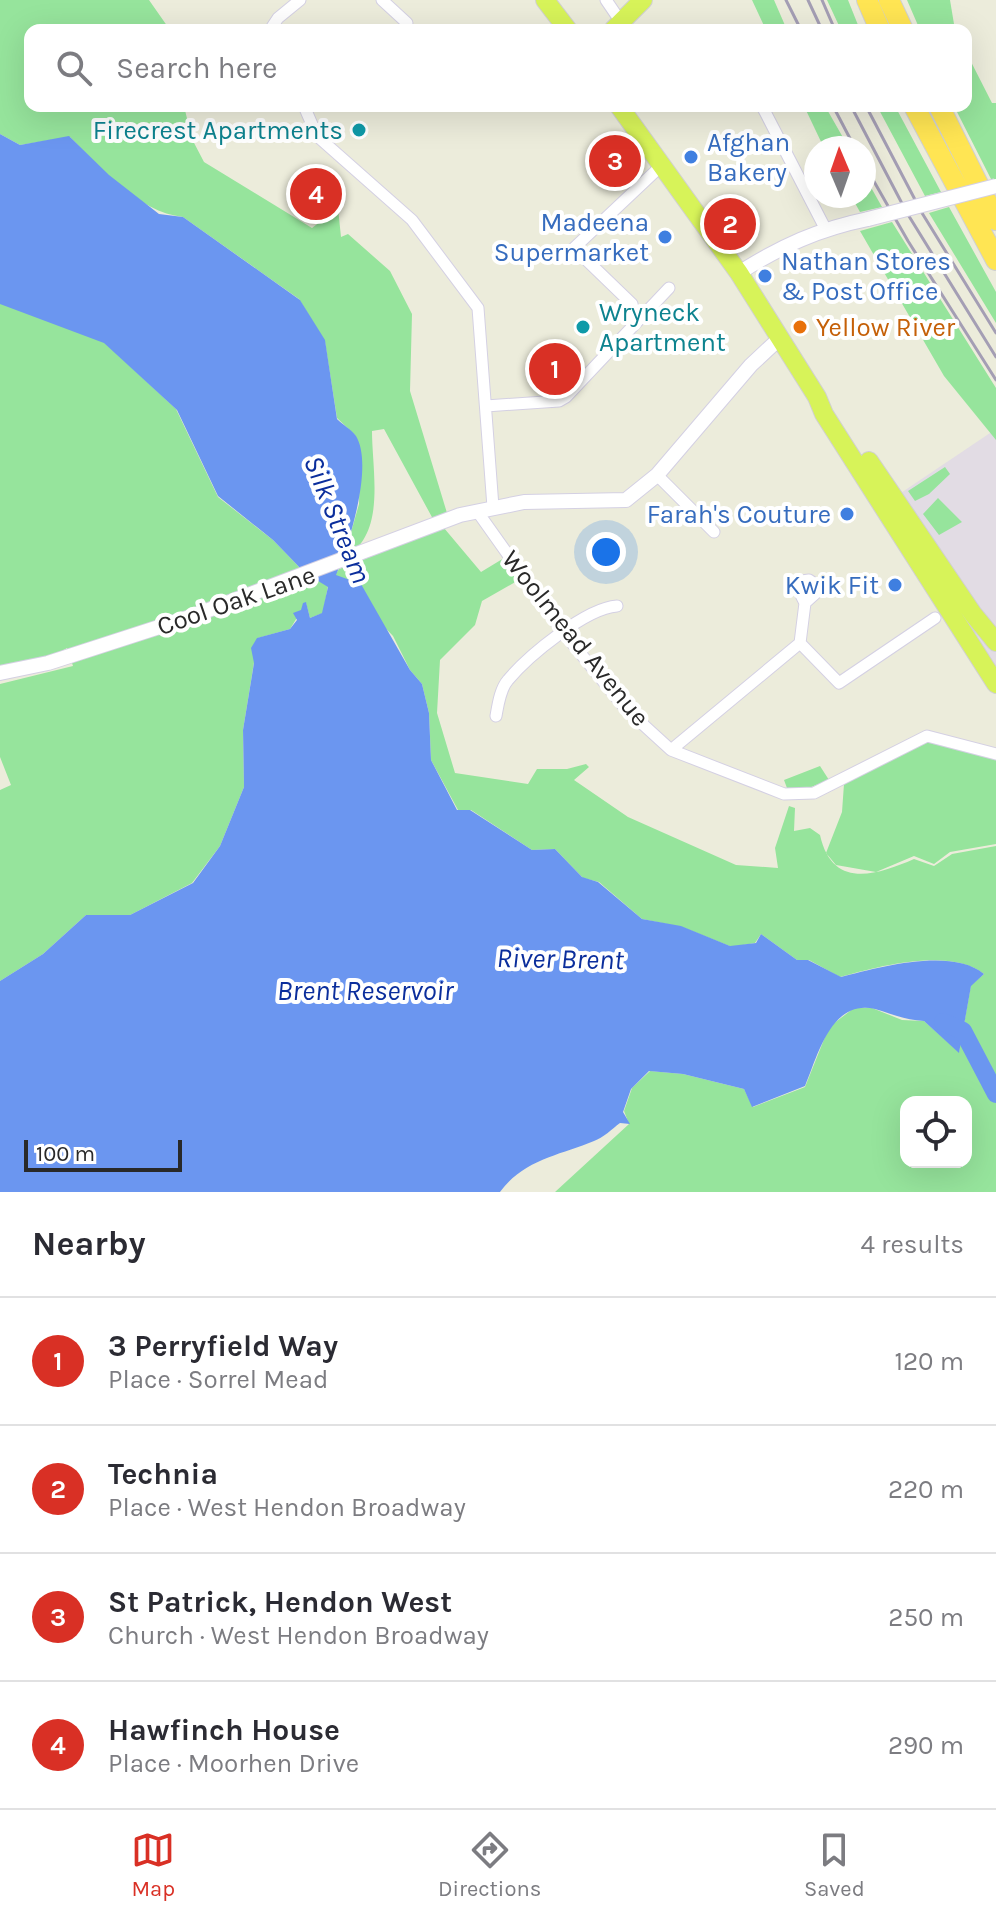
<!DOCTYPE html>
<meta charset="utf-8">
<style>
body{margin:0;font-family:Karla,sans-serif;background:#f2f2f3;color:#2b2b33}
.controls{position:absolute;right:24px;bottom:24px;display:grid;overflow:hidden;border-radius:16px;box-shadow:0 8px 32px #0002}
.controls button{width:72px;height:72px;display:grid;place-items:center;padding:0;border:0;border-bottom:2px solid #e1e1e2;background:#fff;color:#2b2b33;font:40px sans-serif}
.compass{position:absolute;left:804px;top:136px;width:72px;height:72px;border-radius:50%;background:#fff;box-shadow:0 8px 32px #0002;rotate:358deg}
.scale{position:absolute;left:24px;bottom:20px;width:158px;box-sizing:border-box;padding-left:8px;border:4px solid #292929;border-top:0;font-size:22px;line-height:28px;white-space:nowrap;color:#292929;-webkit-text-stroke:6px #fff;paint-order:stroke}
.you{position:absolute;left:606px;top:552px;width:28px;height:28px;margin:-20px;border:6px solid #fff;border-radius:50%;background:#1a73e8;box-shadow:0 0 0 12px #1a73e833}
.badge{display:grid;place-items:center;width:52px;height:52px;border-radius:50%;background:#d93025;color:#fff;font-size:26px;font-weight:700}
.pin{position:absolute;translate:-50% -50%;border:4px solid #fff;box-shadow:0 2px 8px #0006}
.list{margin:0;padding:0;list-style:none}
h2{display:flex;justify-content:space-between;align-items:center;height:104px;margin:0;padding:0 32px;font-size:34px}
h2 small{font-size:26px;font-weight:400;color:#7c7c81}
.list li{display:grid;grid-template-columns:52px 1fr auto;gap:24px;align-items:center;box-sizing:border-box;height:128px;padding:0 32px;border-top:2px solid #e1e1e2}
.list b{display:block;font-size:30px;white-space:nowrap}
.list p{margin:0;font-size:26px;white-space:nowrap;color:#7c7c81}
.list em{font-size:26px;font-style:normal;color:#7c7c81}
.icon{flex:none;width:44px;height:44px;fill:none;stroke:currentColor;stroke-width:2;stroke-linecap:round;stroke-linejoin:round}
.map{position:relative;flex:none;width:996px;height:1192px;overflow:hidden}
.search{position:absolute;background:#fff;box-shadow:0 8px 32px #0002;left:24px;right:24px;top:24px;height:88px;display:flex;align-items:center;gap:20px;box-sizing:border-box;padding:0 28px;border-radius:16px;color:#7c7c81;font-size:30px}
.sheet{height:616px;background:#fff}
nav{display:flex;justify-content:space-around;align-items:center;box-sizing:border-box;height:112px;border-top:2px solid #e1e1e2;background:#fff;font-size:22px;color:#7c7c81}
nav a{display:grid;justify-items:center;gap:4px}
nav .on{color:#d93025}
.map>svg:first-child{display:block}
.industrial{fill:#e2dce4}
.green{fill:#96e49c;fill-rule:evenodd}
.water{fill:#6b96f0}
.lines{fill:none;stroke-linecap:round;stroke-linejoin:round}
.river{stroke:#6b96f0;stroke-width:18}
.minor-casing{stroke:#d4d0e3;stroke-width:13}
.tertiary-casing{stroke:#d4d0e3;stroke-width:16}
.primary-casing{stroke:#d0d0d0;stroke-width:20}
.motorway-casing{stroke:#d0d0d0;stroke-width:22}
.minor{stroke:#fff;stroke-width:11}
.tertiary{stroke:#fff;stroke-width:14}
.primary{stroke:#d7f359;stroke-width:18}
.motorway{stroke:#ffe553;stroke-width:20}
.rail{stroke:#a49eb4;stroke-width:3}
.tertiary-bridge-casing{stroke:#d4d0e3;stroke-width:16;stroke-linecap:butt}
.tertiary-bridge{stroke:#fff;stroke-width:14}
.culture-dot{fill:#0f9aa8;stroke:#fff;stroke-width:3}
.shop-dot{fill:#3f7fe0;stroke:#fff;stroke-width:3}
.food-dot{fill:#e8710a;stroke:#fff;stroke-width:3}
.labels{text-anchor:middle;stroke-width:8;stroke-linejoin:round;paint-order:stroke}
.culture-label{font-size:26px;fill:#0d838f;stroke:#fff;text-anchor:end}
.shop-label{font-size:26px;fill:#366cbe;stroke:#fff;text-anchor:end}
.food-label{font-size:26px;fill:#c56008;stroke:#fff;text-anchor:start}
.street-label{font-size:26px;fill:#292929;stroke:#fff}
.water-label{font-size:28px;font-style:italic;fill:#0b2e9c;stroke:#fff}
</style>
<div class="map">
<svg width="996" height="1192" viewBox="0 0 996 1192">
<rect width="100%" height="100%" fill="#ececdb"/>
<path class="industrial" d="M996,429V684L883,505Z"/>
<path class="green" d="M0,0H149L170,30H30V106H184L192,139L204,162L312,228L338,208L341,237L348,234L390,271L412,314L410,391L447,513L433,519L384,429L372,431C372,471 387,536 344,557L359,504L360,455L355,435L337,418L325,342L299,299L183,217C138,212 101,168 70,137L20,145L0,134Z
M752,0H774L787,30H766Z
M827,0H848L860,30H841Z
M907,0H950L955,30H920Z
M966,52L992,103H996V180L992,181L954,106H966Z
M804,106H825L849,148H824Z
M877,106H895L941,192L925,196Z
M864,175L882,207L860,212L851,196H864Z
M949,207L996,292V323L929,213Z
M892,222L996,388V440L944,376L860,231Z
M0,303L103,341L176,409L218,497L273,540L305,573L328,586L323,613L310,618L306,603L290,629L258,638L243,730L244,787L220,846L192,883L130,915H86L43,954L0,981V790L11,785L0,757V684L73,666L67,648L53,656L0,668Z
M945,467L950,474L929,494L915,501L908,491Z
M938,498L962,522L939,535L923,514Z
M444,528L481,572L509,555L524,577L482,601L475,625L440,660L437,713L455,773L528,784L537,769H567L586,764L589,767L574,780L628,817L736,865L778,868L775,848L789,806L795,808L794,831L810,828L820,835C832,889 875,876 914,859L934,866L952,854L996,846V1192H555L629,1124L624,1111L632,1088L650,1071L683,1074L744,1089L753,1107L805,1087L829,1027L854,1008H872L902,1020L924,1021L959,1052L971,985L984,974C950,947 879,966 840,977L809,960H797L761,934L755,943L732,947L682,927L642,919L599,882L583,878L555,849L532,850L471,810H458L431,760L429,713L422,684L410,670L393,636L335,575L339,569ZM906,1102H966V1162H906Z
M927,741L996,760V844L950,852L934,864L914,856L876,872L836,865L826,853L842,812L844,784Z
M820,766L829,780L806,789L787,788L784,780Z"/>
<path class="water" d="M0,134L20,145L69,136L109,175L159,214L183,217L300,300L325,340L337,419C342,424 352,430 356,436C374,466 349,544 336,575L361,584L410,670L422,684L429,713L431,760L457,810H470L532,850L555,849L582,877L598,882L642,919L681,926L730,946L756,943L761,934L797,960H808L841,977C879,967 952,947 984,974L971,986L959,1053L924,1021C905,1020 892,1014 875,1009C831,999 818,1055 805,1086L752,1107L744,1089L683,1074L649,1071L631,1089L623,1112L630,1124L620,1123C612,1129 603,1138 594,1141C560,1155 523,1160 500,1192H0V981L43,954L86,915H130L193,883L220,846L244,787L243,730L254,663L251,648L257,638L290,629L297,620L293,613L301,610L303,603L306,602L310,618L322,613L328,587L305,573L273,540L218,496L177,410L104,343L0,304Z"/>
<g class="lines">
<path class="river" d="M943,1022L963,1031L996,1094"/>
<defs>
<path id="minor" d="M382,0L407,23
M606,0L621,22
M270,30L278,18L300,0
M304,106L317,136L412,220L478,308L493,507
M762,106L825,228
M636,321L632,304L574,248L662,165
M486,406L559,401L566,397L669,288
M657,475L714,532
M477,511L563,632L625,708L671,750L784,794L814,793L927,736L996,754
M800,643L805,603L798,589L802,581L809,580L815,584V594L805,603
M496,716C498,705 500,689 508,680C528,656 586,608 617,606
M671,750L800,643L839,683L935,618"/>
<path id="tertiary" d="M739,273C781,246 819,229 868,219
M0,673L48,663L190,617L460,515L524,502L626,500L657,475L751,365L780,338"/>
<path id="primary" d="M545,0L568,30
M613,30L643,0
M619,106L739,273L817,397L824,414L996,684
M869,461L973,614L996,642"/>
<path id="motorway" d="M867,0L880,30
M889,0L903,30
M914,106L996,260
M939,106L996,220"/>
</defs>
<use href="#minor" class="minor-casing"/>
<use href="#tertiary" class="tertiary-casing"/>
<use href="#primary" class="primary-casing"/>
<use href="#motorway" class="motorway-casing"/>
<use href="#minor" class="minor"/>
<use href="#tertiary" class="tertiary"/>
<use href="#primary" class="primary"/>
<use href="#motorway" class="motorway"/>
<path class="rail" d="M786,0L801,30
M808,0L822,30
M822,0L835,30
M833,106L855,148
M851,106L907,213L996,357
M866,106L922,213L996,333
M864,164L908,241L996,380"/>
<defs>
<path id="tertiary-bridge" d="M868,219L996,186"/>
</defs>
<use href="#tertiary-bridge" class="tertiary-bridge-casing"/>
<use href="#tertiary-bridge" class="tertiary-bridge"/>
</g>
<g class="culture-dot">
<circle cx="359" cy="130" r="8"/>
<circle cx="583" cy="327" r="8"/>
</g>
<g class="shop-dot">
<circle cx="691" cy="157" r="8"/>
<circle cx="665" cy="237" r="8"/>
<circle cx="765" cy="276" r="8"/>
<circle cx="847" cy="514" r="8"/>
<circle cx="895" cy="585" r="8"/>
</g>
<circle class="food-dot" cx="800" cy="327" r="8"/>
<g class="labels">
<g class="culture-label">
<text x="343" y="139">Firecrest Apartments</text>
<text x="599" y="321" text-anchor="start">Wryneck<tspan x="599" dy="30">Apartment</tspan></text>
</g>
<g class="shop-label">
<text x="707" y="151" text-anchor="start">Afghan<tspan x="707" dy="30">Bakery</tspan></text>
<text x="649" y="231">Madeena<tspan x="649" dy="30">Supermarket</tspan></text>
<text x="781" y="270" text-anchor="start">Nathan Stores<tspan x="781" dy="30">&amp; Post Office</tspan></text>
<text x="831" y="523">Farah's Couture</text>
<text x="879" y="594">Kwik Fit</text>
</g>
<g class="food-label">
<text x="816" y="336">Yellow River</text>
</g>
<g class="street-label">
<text transform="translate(236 600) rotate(-19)" y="9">Cool Oak Lane</text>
<text transform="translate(576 638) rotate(51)" y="9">Woolmead Avenue</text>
</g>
<g class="water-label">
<text transform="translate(338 519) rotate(68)" y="10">Silk Stream</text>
<text transform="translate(560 958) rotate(1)" y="10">River Brent</text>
<text x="365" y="1000">Brent Reservoir</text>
</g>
</g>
</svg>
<div class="controls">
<button><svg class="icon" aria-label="locate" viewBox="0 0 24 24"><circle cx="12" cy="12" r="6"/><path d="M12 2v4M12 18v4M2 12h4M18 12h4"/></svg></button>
</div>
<svg class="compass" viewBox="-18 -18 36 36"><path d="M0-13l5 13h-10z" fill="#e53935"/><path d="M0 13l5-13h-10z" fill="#7c7c81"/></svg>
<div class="scale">100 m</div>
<div class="you"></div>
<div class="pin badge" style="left:555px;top:369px">1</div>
<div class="pin badge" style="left:730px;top:224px">2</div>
<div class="pin badge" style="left:615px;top:161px">3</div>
<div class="pin badge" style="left:316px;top:194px">4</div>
<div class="search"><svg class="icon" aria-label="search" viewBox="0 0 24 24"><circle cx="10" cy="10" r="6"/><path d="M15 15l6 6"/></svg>Search here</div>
</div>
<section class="sheet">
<h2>Nearby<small>4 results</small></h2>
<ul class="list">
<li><span class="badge">1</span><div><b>3 Perryfield Way</b><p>Place · Sorrel Mead</p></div><em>120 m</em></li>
<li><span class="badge">2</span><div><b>Technia</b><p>Place · West Hendon Broadway</p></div><em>220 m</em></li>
<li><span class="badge">3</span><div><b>St Patrick, Hendon West</b><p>Church · West Hendon Broadway</p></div><em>250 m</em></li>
<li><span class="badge">4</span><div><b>Hawfinch House</b><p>Place · Moorhen Drive</p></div><em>290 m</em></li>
</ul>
</section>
<nav>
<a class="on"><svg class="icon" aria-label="map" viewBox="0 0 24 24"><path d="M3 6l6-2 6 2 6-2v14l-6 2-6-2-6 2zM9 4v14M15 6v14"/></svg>Map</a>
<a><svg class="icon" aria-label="directions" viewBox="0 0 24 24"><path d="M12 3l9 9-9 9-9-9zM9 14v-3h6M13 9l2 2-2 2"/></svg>Directions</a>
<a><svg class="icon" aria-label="saved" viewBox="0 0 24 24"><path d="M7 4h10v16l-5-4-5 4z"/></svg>Saved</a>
</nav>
